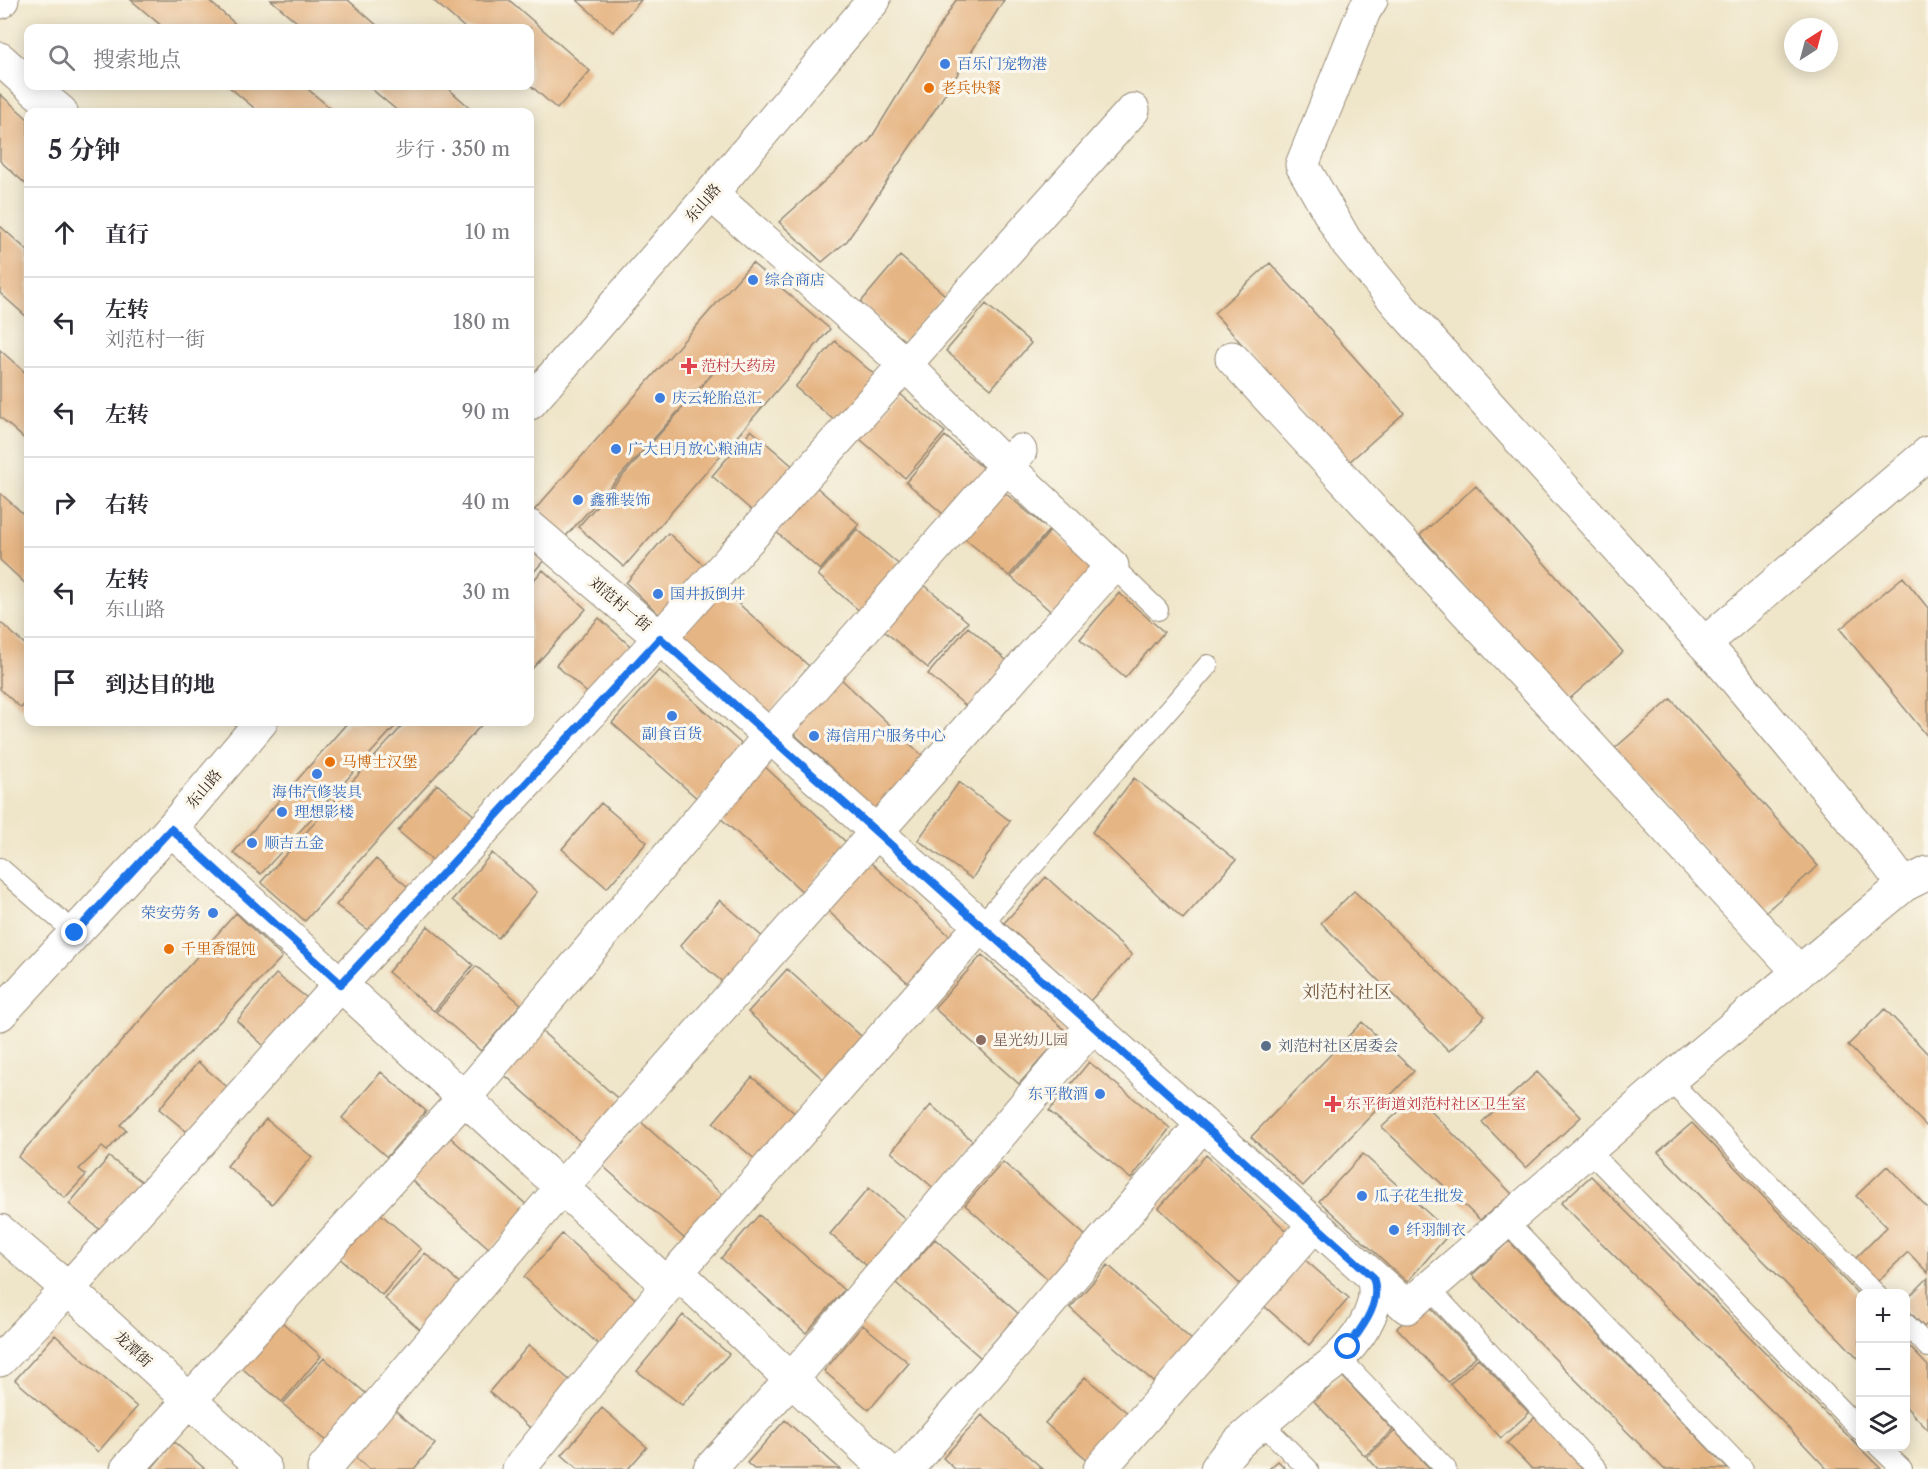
<!DOCTYPE html>
<html lang="zh">
<meta charset="utf-8">
<style>
body{margin:0;font-family:"Libre Caslon Text","Noto Serif SC",serif;background:#f7f7f7;color:#2b2b33}
.controls{position:absolute;right:18px;bottom:18px;display:grid;overflow:hidden;border-radius:12px;box-shadow:0 3px 15px #0003}
.controls button{width:54px;height:54px;display:grid;place-items:center;padding:0;border:0;border-bottom:2px solid #e1e1e2;background:#fff;color:#2b2b33;font:30px sans-serif}
.compass{position:absolute;left:1784px;top:18px;width:54px;height:54px;border-radius:50%;background:#fff;box-shadow:0 3px 15px #0003;rotate:36deg}
.stop{position:absolute;width:18px;height:18px;margin:-14px;border:4px solid #1a73e8;border-radius:50%;background:#fff}
.stop.end{background:#1a73e8;border-color:#fff;box-shadow:0 2px 6px #0008}
.list{margin:0;padding:0;list-style:none}
h2{display:flex;justify-content:space-between;align-items:center;height:78px;margin:0;padding:0 24px;font-size:26px}
h2 small{font-size:20px;font-weight:400;color:#7c7c81}
.list li{display:grid;grid-template-columns:39px 1fr auto;gap:18px;align-items:center;box-sizing:border-box;height:90px;padding:0 24px;border-top:2px solid #e1e1e2}
.list b{display:block;font-size:22px;white-space:nowrap}
.list p{margin:0;font-size:20px;white-space:nowrap;color:#7c7c81}
.list em{font-size:20px;font-style:normal;color:#7c7c81}
.icon{flex:none;width:33px;height:33px;fill:none;stroke:currentColor;stroke-width:2;stroke-linecap:round;stroke-linejoin:round}
.map{position:relative;flex:none;width:1928px;height:1469px;overflow:hidden}
.search{position:absolute;background:#fff;box-shadow:0 3px 15px #0003;left:24px;top:24px;width:510px;height:66px;display:flex;align-items:center;gap:15px;box-sizing:border-box;padding:0 21px;border-radius:12px;color:#7c7c81;font-size:22px}
.panel{position:absolute;background:#fff;box-shadow:0 3px 15px #0003;left:24px;top:108px;width:510px;height:618px;border-radius:12px}
.map>svg:first-child{display:block}
.building{fill:#e6b584}
.lines{fill:none;stroke-linecap:round;stroke-linejoin:round}
.service-casing{stroke:#958874;stroke-width:22}
.minor-casing{stroke:#958874;stroke-width:35}
.tertiary-casing{stroke:#958874;stroke-width:35}
.service{stroke:#fff;stroke-width:20}
.minor{stroke:#fff;stroke-width:33}
.tertiary{stroke:#fff;stroke-width:33}
.route{stroke:#1a73e8;stroke-width:8}
.shop-dot{fill:#3f7fe0;stroke:#fbf7ec;stroke-width:2}
.food-dot{fill:#e8710a;stroke:#fbf7ec;stroke-width:2}
.health-dot{fill:#e0444e;stroke:#fbf7ec;stroke-width:2}
.education-dot{fill:#8d6e63;stroke:#fbf7ec;stroke-width:2}
.service-dot{fill:#5c6f8a;stroke:#fbf7ec;stroke-width:2}
.labels{text-anchor:middle;stroke-width:6;stroke-linejoin:round;paint-order:stroke}
.shop-label{font-size:15px;fill:#366cbe;stroke:#fbf7ec;text-anchor:start}
.food-label{font-size:15px;fill:#c56008;stroke:#fbf7ec;text-anchor:start}
.street-label{font-size:15px;fill:#3b2a1e;stroke:#fbf7ec}
.health-label{font-size:15px;fill:#be3a42;stroke:#fbf7ec;text-anchor:start}
.education-label{font-size:15px;fill:#785e54;stroke:#fbf7ec;text-anchor:start}
.service-label{font-size:15px;fill:#4e5e75;stroke:#fbf7ec;text-anchor:start}
.quarter-label{font-size:18px;fill:#775b42;stroke:#fbf7ec}
</style>
<div class="map">
<svg width="1928" height="1469" viewBox="0 0 1928 1469">
<rect width="100%" height="100%" fill="#fbf7ec"/>
<filter id="ink" filterUnits="userSpaceOnUse"><feTurbulence type="fractalNoise" baseFrequency=".0167" numOctaves="2"/><feDisplacementMap in="SourceGraphic" scale="12" xChannelSelector="R" yChannelSelector="G"/><feConvolveMatrix kernelMatrix="1 2 1 2 8 2 1 2 1" color-interpolation-filters="sRGB"/></filter>
<filter id="wash" filterUnits="userSpaceOnUse"><feTurbulence type="fractalNoise" baseFrequency=".008" numOctaves="4" result="noise"/><feDisplacementMap in="SourceGraphic" scale="24" xChannelSelector="R" yChannelSelector="G"/><feGaussianBlur stdDeviation="1.35" result="paint"/><feColorMatrix in="noise" values="0 0 0 0 0 0 0 0 0 0 0 0 0 0 0 0 0 1.4 0 .05"/><feComposite in="paint" operator="in"/></filter>
<g filter="url(#wash)">
<rect width="100%" height="100%" fill="#efe5c9"/>
<g id="blocks">
<path class="building" d="M131,0H208L240,28H164Z
M271,0H348L380,28H304Z
M433,0H509L590,71L557,109L530,85V28H465Z
M577,0H641L613,32Z
M956,0H1004L938,105L847,241L822,262L779,222L870,140Z
M228,86H304L335,112H259Z
M368,86H445L475,112H399Z
M0,94L28,119V186L0,161Z
M0,226L28,251V318L0,293Z
M900,256L945,295L905,341L860,303Z
M752,263L830,329L624,567L578,527L729,355L530,576V515Z
M1270,263L1404,413L1348,463L1214,313Z
M986,304L1031,343L991,389L946,351Z
M835,341L880,379L841,426L795,387Z
M0,350L28,375V442L0,417Z
M899,393L945,432L905,478L860,439Z
M751,430L796,469L757,515L712,476Z
M945,436L990,474L951,521L906,482Z
M814,485L859,524L820,570L775,531Z
M1476,486L1623,652L1567,701L1420,535Z
M1004,492L1049,530L1009,576L964,538Z
M0,493L28,518V586L0,560Z
M857,529L903,568L863,614L818,575Z
M1051,530L1096,569L1056,616L1011,577Z
M668,533L709,570L665,620L626,583Z
M543,570L586,609L530,671V584Z
M1903,577L1928,608V737L1840,629Z
M922,583L968,622L928,668L883,630Z
M723,590L809,666L765,718L678,638Z
M1119,593L1164,632L1125,678L1080,639Z
M599,618L638,653L595,700L556,665Z
M0,622L28,647V700L21,708L0,689Z
M968,627L1013,666L973,712L928,674Z
M659,670L746,748L699,800L612,723Z
M838,676L927,760L881,814L790,730Z
M1671,699L1818,866L1762,915L1615,748Z
M348,722H399L261,874L233,853Z
M406,722H484L305,921L261,882Z
M762,764L847,843L804,893L718,816Z
M1134,778L1236,860L1183,919L1092,832Z
M959,782L1010,821L972,879L918,840Z
M437,784L483,823L443,869L398,831Z
M601,803L647,842L607,888L562,849Z
M492,853L537,892L498,938L452,900Z
M376,859L410,889L372,933L336,905Z
M869,861L954,940L915,989L827,910Z
M1046,877L1132,955L1090,1001L1004,923Z
M1354,891L1485,1016L1449,1051L1321,923Z
M720,900L765,939L726,985L680,946Z
M236,913L282,957L120,1125L126,1130L107,1151L102,1147L79,1169L86,1175L65,1198L18,1157Z
M428,926L473,965L434,1011L388,972Z
M982,955L1066,1031L1019,1084L934,1008Z
M476,966L521,1004L481,1051L436,1012Z
M787,969L871,1045L833,1088L748,1012Z
M276,974L311,1001L265,1047L237,1021Z
M1885,1009L1928,1054V1128L1848,1045Z
M1362,1022L1414,1071L1303,1186L1251,1137Z
M538,1028L623,1103L585,1146L500,1071Z
M198,1062L232,1091L191,1135L159,1109Z
M1089,1062L1170,1128L1131,1179L1049,1111Z
M381,1072L426,1111L387,1157L342,1118Z
M1537,1072L1581,1117L1526,1168L1482,1122Z
M752,1077L797,1115L758,1162L713,1123Z
M1416,1096L1512,1194L1480,1220L1382,1127Z
M931,1105L976,1144L936,1190L891,1152Z
M266,1119L312,1157L272,1204L227,1166Z
M641,1122L726,1198L687,1241L603,1166Z
M1692,1123L1860,1296V1360L1658,1152Z
M444,1132L529,1207L491,1250L406,1175Z
M1363,1154L1450,1233L1407,1282L1319,1201Z
M1206,1155L1290,1234L1243,1287L1159,1208Z
M109,1157L145,1184L104,1233L69,1204Z
M1003,1162L1088,1238L1050,1281L965,1205Z
M1887,1166L1928,1208V1273L1908,1252L1877,1282L1855,1259L1887,1227L1856,1196Z
M1591,1176L1837,1425L1881,1469H1827L1777,1416L1561,1203Z
M869,1188L915,1227L875,1273L830,1234Z
M376,1210L421,1249L382,1295L337,1256Z
M759,1215L844,1290L806,1333L721,1258Z
M562,1234L647,1309L608,1353L524,1277Z
M935,1239L1020,1315L981,1358L896,1283Z
M1509,1241L1728,1469H1664L1472,1275Z
M425,1253L470,1292L430,1338L385,1299Z
M1304,1259L1349,1298L1309,1345L1264,1306Z
M1108,1265L1193,1341L1155,1383L1070,1308Z
M1928,1278V1323L1924,1327L1906,1308V1300Z
M1425,1302L1476,1356L1448,1382L1397,1328Z
M683,1315L729,1354L682,1405L637,1371Z
M276,1317L321,1356L282,1402L237,1364Z
M863,1325L909,1363L869,1410L824,1371Z
M55,1335L137,1407L98,1452L15,1380Z
M1906,1343L1928,1366V1430L1906,1407Z
M529,1345L574,1384L534,1431L489,1392Z
M324,1358L369,1396L329,1443L283,1404Z
M1478,1358L1529,1413L1501,1438L1450,1384Z
M1342,1376L1393,1430L1365,1456L1314,1401Z
M1085,1377L1130,1415L1090,1462L1045,1423Z
M390,1406L435,1444L414,1469H369L350,1453Z
M602,1408L647,1447L628,1469H578L562,1455Z
M982,1415L1043,1469H955L943,1458Z
M1535,1417L1584,1469H1532L1507,1443Z
M785,1420L840,1469H754L747,1463Z
M1395,1431L1430,1469H1378L1367,1457Z
M174,1442L205,1469H151Z
M1278,1461L1286,1469H1269Z"/>
</g>
</g>
<g filter="url(#ink)">
<use href="#blocks" fill-opacity="0" stroke="#958874" stroke-width="1.5"/>
<g class="lines">
<defs>
<path id="service" d="M1112,566L1158,610
M0,868L75,933
M981,925L1208,665
M1669,1080L1876,1294
M1588,1150L1860,1430
M1506,1221L1743,1469
M1429,1288L1597,1469
M1906,1324L1928,1347
M1339,1357L1446,1469
M1262,1423L1308,1469
M1878,1446L1902,1469"/>
<path id="minor" d="M1371,0L1364,11L1302,165L1345,240L1401,308L1726,668L1880,853L1904,885
M0,2L2,0
M0,59L28,84
M30,86L61,112
M1232,358L1799,972
M530,527L660,638L1407,1307L1669,1080L1904,885L1928,873
M1704,644L1928,453
M171,829L668,1285L677,1272L886,1469
M677,1272L981,925
M0,1360L68,1289L341,984L660,638L1133,110
M127,1469L465,1097L770,736L1020,451
M324,1469L562,1187L1112,566L1006,466L905,364L711,194
M519,1469L668,1285
M710,1469L791,1380L1093,1025
M907,1469L1203,1124
M1100,1469L1315,1224
M1217,1469C1233,1443 1260,1425 1283,1405C1291,1398 1298,1390 1306,1383C1315,1376 1324,1371 1332,1364C1355,1344 1383,1309 1373,1277"/>
<path id="tertiary" d="M530,403L711,194L874,0
M0,1014L171,829L261,722
M0,1231L68,1289L265,1469"/>
</defs>
<use href="#service" class="service-casing"/>
<use href="#minor" class="minor-casing"/>
<use href="#tertiary" class="tertiary-casing"/>
<use href="#service" class="service"/>
<use href="#minor" class="minor"/>
<use href="#tertiary" class="tertiary"/>
</g>
</g>
<g class="lines" filter="url(#ink)">
<path class="route" d="M75,933L171,829L341,984L660,638L1373,1277C1382,1304 1363,1326 1348,1347"/>
</g>
<g class="shop-dot">
<circle cx="945" cy="64" r="6"/>
<circle cx="753" cy="280" r="6"/>
<circle cx="660" cy="398" r="6"/>
<circle cx="616" cy="449" r="6"/>
<circle cx="578" cy="500" r="6"/>
<circle cx="658" cy="594" r="6"/>
<circle cx="672" cy="716" r="6"/>
<circle cx="814" cy="736" r="6"/>
<circle cx="317" cy="774" r="6"/>
<circle cx="282" cy="812" r="6"/>
<circle cx="252" cy="843" r="6"/>
<circle cx="213" cy="913" r="6"/>
<circle cx="1100" cy="1094" r="6"/>
<circle cx="1362" cy="1196" r="6"/>
<circle cx="1394" cy="1230" r="6"/>
</g>
<g class="food-dot">
<circle cx="929" cy="88" r="6"/>
<circle cx="330" cy="762" r="6"/>
<circle cx="169" cy="949" r="6"/>
</g>
<g class="health-dot">
<path d="M686 357h6v6h6v6h-6v6h-6v-6h-6v-6h6z"/>
<path d="M1330 1095h6v6h6v6h-6v6h-6v-6h-6v-6h6z"/>
</g>
<circle class="education-dot" cx="981" cy="1040" r="6"/>
<circle class="service-dot" cx="1266" cy="1046" r="6"/>
<g class="labels">
<g class="shop-label">
<text x="957" y="69">百乐门宠物港</text>
<text x="765" y="285">综合商店</text>
<text x="672" y="403">庆云轮胎总汇</text>
<text x="628" y="454">广大日月放心粮油店</text>
<text x="590" y="505">鑫雅装饰</text>
<text x="670" y="599">国井扳倒井</text>
<text x="672" y="739" text-anchor="middle">副食百货</text>
<text x="826" y="741">海信用户服务中心</text>
<text x="317" y="797" text-anchor="middle">海伟汽修装具</text>
<text x="294" y="817">理想影楼</text>
<text x="264" y="848">顺吉五金</text>
<text x="201" y="918" text-anchor="end">荣安劳务</text>
<text x="1088" y="1099" text-anchor="end">东平散酒</text>
<text x="1374" y="1201">瓜子花生批发</text>
<text x="1406" y="1235">纤羽制衣</text>
</g>
<g class="food-label">
<text x="941" y="93">老兵快餐</text>
<text x="342" y="767">马博士汉堡</text>
<text x="181" y="954">千里香馄饨</text>
</g>
<g class="street-label">
<text transform="translate(703 203) rotate(-49)" y="5">东山路</text>
<text transform="translate(620 604) rotate(40)" y="5">刘范村一街</text>
<text transform="translate(204 789) rotate(-50)" y="5">东山路</text>
<text transform="translate(133 1349) rotate(43)" y="5">龙潭街</text>
</g>
<g class="health-label">
<text x="701" y="371">范村大药房</text>
<text x="1346" y="1109">东平街道刘范村社区卫生室</text>
</g>
<g class="education-label">
<text x="993" y="1045">星光幼儿园</text>
</g>
<g class="service-label">
<text x="1278" y="1051">刘范村社区居委会</text>
</g>
<g class="quarter-label">
<text x="1347" y="998">刘范村社区</text>
</g>
</g>
</svg>
<div class="controls">
<button>+</button>
<button>−</button>
<button><svg class="icon" aria-label="layers" viewBox="0 0 24 24"><path d="M12 4l9 5-9 5-9-5zM3 14l9 5 9-5"/></svg></button>
</div>
<svg class="compass" viewBox="-18 -18 36 36"><path d="M0-13l5 13h-10z" fill="#e53935"/><path d="M0 13l5-13h-10z" fill="#7c7c81"/></svg>
<div class="stop" style="left:1348px;top:1347px"></div>
<div class="stop end" style="left:75px;top:933px"></div>
<div class="search"><svg class="icon" aria-label="search" viewBox="0 0 24 24"><circle cx="10" cy="10" r="6"/><path d="M15 15l6 6"/></svg>搜索地点</div>
<section class="panel">
<h2>5 分钟<small>步行 · 350 m</small></h2>
<ul class="list">
<li><svg class="icon" aria-label="ahead" viewBox="0 0 24 24"><path d="M12 20V5M6 11l6-6 6 6"/></svg><div><b>直行</b></div><em>10 m</em></li>
<li><svg class="icon" aria-label="left" viewBox="0 0 24 24"><path d="M17 20v-9H6M10 6l-5 5 5 5"/></svg><div><b>左转</b><p>刘范村一街</p></div><em>180 m</em></li>
<li><svg class="icon" aria-label="left" viewBox="0 0 24 24"><path d="M17 20v-9H6M10 6l-5 5 5 5"/></svg><div><b>左转</b></div><em>90 m</em></li>
<li><svg class="icon" aria-label="right" viewBox="0 0 24 24"><path d="M7 20v-9h11M14 6l5 5-5 5"/></svg><div><b>右转</b></div><em>40 m</em></li>
<li><svg class="icon" aria-label="left" viewBox="0 0 24 24"><path d="M17 20v-9H6M10 6l-5 5 5 5"/></svg><div><b>左转</b><p>东山路</p></div><em>30 m</em></li>
<li><svg class="icon" aria-label="arrive" viewBox="0 0 24 24"><path d="M6 21V4h12l-3 4 3 4H6"/></svg><div><b>到达目的地</b></div></li>
</ul>
</section>
</div>
